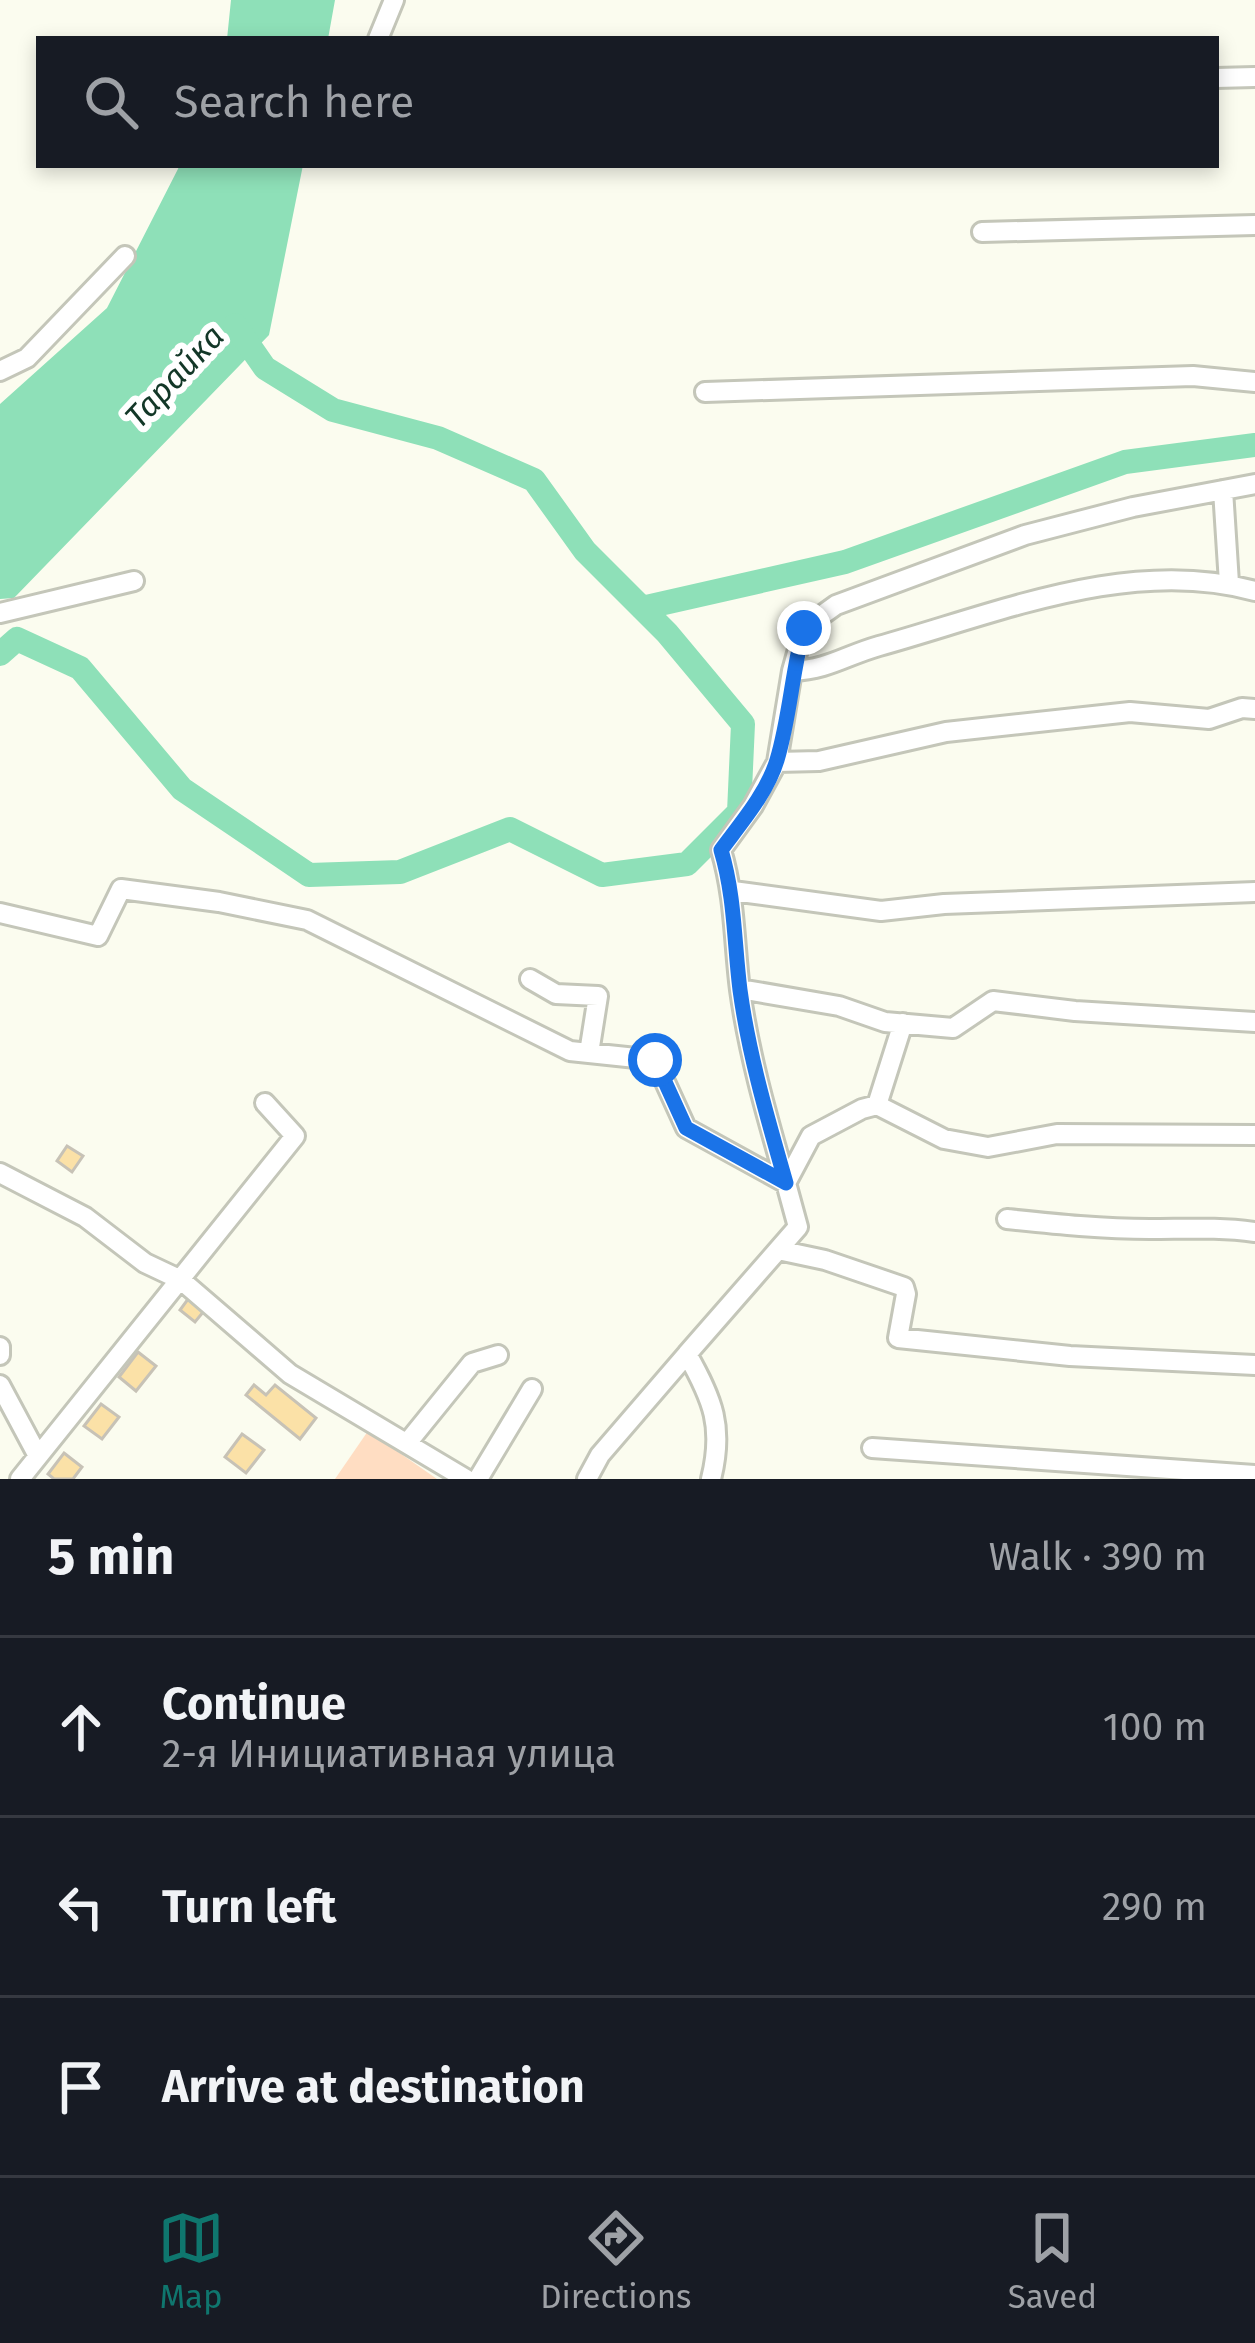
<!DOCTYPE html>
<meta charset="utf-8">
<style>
body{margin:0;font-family:"Fira Sans",sans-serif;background:#20242c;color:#f1f3f6}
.stop{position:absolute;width:36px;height:36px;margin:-27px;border:9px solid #1a73e8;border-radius:50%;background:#fff}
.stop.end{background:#1a73e8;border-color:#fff;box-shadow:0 3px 12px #0008}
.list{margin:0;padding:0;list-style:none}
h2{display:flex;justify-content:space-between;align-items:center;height:156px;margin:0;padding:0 48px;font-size:51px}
h2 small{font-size:39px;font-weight:400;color:#9ea1a6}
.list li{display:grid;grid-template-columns:78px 1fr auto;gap:36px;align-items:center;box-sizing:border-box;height:180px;padding:0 48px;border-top:3px solid #363941}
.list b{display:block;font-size:45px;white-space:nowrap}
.list p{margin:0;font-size:39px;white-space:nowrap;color:#9ea1a6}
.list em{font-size:39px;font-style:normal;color:#9ea1a6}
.icon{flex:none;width:66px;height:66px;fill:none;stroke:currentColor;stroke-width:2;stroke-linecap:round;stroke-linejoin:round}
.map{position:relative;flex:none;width:1255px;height:1479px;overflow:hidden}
.search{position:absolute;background:#171b24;box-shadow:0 6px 18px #0003;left:36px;right:36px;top:36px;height:132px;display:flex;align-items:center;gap:30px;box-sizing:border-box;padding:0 42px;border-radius:0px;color:#9ea1a6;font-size:45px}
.sheet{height:696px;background:#171b24}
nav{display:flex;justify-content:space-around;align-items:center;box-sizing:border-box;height:168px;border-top:3px solid #363941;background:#171b24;font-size:33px;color:#9ea1a6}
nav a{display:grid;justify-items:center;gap:6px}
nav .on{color:#0f766e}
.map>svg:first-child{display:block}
.green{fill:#ffddc2}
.water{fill:#8ee0b8}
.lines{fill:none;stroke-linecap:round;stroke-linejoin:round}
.river{stroke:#8ee0b8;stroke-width:24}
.building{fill:#fbe1a7;stroke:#c7c2b6;stroke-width:3}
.minor-casing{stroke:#c4c6b9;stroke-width:24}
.minor{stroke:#fff;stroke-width:18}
.route{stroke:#1a73e8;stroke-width:15}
.labels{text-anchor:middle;stroke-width:12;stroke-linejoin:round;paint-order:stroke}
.water-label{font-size:33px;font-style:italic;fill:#123727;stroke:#fff}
</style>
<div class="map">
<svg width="1255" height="1479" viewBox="0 0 1255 1479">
<rect width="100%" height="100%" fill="#fbfcef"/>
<path class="green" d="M368,1431L437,1479H335Z"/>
<path class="water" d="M231,0H335L328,39H227Z
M180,165H303L269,335L14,598L0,599V404L107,308Z"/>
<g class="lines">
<path class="river" d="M642,608L845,562L1125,462L1255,445
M0,654L17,639L80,668L182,789L309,875L400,872L510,829L602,875L687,864L739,812L743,724L667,633L585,551L534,480L438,438L333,410L265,368L235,325"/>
</g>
<path class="building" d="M67,1146L83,1156L72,1172L57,1161Z
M188,1299L204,1311L195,1322L180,1310Z
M138,1352L156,1366L136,1391L119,1377Z
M254,1385L266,1395L275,1385L316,1418L300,1439L246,1395Z
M101,1404L119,1417L102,1439L84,1426Z
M242,1434L264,1450L246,1473L225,1457Z
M64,1453L82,1467L73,1479H54L48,1474Z"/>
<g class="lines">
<defs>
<path id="minor" d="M378,39L394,0
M1216,78L1255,77
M982,232L1255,225
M0,371L27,358L125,256
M705,392L1193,376L1255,382
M1223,490L1229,583
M0,613L134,581
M792,671L804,628L836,605L1025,535L1133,507L1255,484
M777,762L819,761L946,732L1130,712L1209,719L1242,708L1255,709
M733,891L881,911L944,904L1255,892
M0,913L98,936L121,889L219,902L307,920L570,1051L655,1060L686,1128L786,1183L798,1227L687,1354C713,1400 724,1427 711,1479
M530,979L556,994L598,996L589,1053
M740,989L839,1006L885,1022L953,1028L993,1001L1075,1011L1255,1022
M877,1105L903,1023
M0,1173L85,1217L145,1263L181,1280L290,1374L466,1479
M786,1183C768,1120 749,1056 740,990C734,942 735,897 721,850L753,806L777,762L792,671C830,669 844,656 879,646C998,613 1131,556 1255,591
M786,1183L811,1136L862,1109L877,1105L944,1139L988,1147L1057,1134L1255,1135
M1007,1219C1055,1224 1102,1229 1150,1229C1186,1229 1219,1227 1255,1232
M778,1250L825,1260L904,1287L906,1294L898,1338L1070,1356L1255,1365
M0,1347V1355
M0,1385L38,1456
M408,1442L472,1363L498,1355
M872,1448L1255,1475
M20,1479L295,1136L265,1103
M478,1479L532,1389
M587,1479L600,1455L687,1354"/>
</defs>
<use href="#minor" class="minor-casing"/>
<use href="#minor" class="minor"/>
</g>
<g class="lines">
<path class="route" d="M655,1060L686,1128L786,1183C768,1120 749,1056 740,990C734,942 735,897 721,850C741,823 767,793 777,760C790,717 792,671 804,628"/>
</g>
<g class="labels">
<g class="water-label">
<text transform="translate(174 376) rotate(-47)" y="12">Тарайка</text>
</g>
</g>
</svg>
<div class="stop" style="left:655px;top:1060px"></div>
<div class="stop end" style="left:804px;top:628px"></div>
<div class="search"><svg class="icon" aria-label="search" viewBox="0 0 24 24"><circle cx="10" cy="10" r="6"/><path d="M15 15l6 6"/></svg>Search here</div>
</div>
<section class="sheet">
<h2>5 min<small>Walk · 390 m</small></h2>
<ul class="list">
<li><svg class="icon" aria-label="ahead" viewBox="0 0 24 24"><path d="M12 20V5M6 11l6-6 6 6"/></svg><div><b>Continue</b><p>2-я Инициативная улица</p></div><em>100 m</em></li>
<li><svg class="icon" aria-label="left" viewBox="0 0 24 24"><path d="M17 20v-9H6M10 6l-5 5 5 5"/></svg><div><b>Turn left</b></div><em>290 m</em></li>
<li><svg class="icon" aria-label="arrive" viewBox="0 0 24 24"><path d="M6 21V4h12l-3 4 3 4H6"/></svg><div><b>Arrive at destination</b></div></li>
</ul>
</section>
<nav>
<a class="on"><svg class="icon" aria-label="map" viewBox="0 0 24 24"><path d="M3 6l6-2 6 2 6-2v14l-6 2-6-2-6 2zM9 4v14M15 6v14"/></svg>Map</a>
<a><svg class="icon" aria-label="directions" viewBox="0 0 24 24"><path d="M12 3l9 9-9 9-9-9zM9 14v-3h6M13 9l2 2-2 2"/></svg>Directions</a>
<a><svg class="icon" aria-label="saved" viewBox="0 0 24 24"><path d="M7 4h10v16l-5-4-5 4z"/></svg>Saved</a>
</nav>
